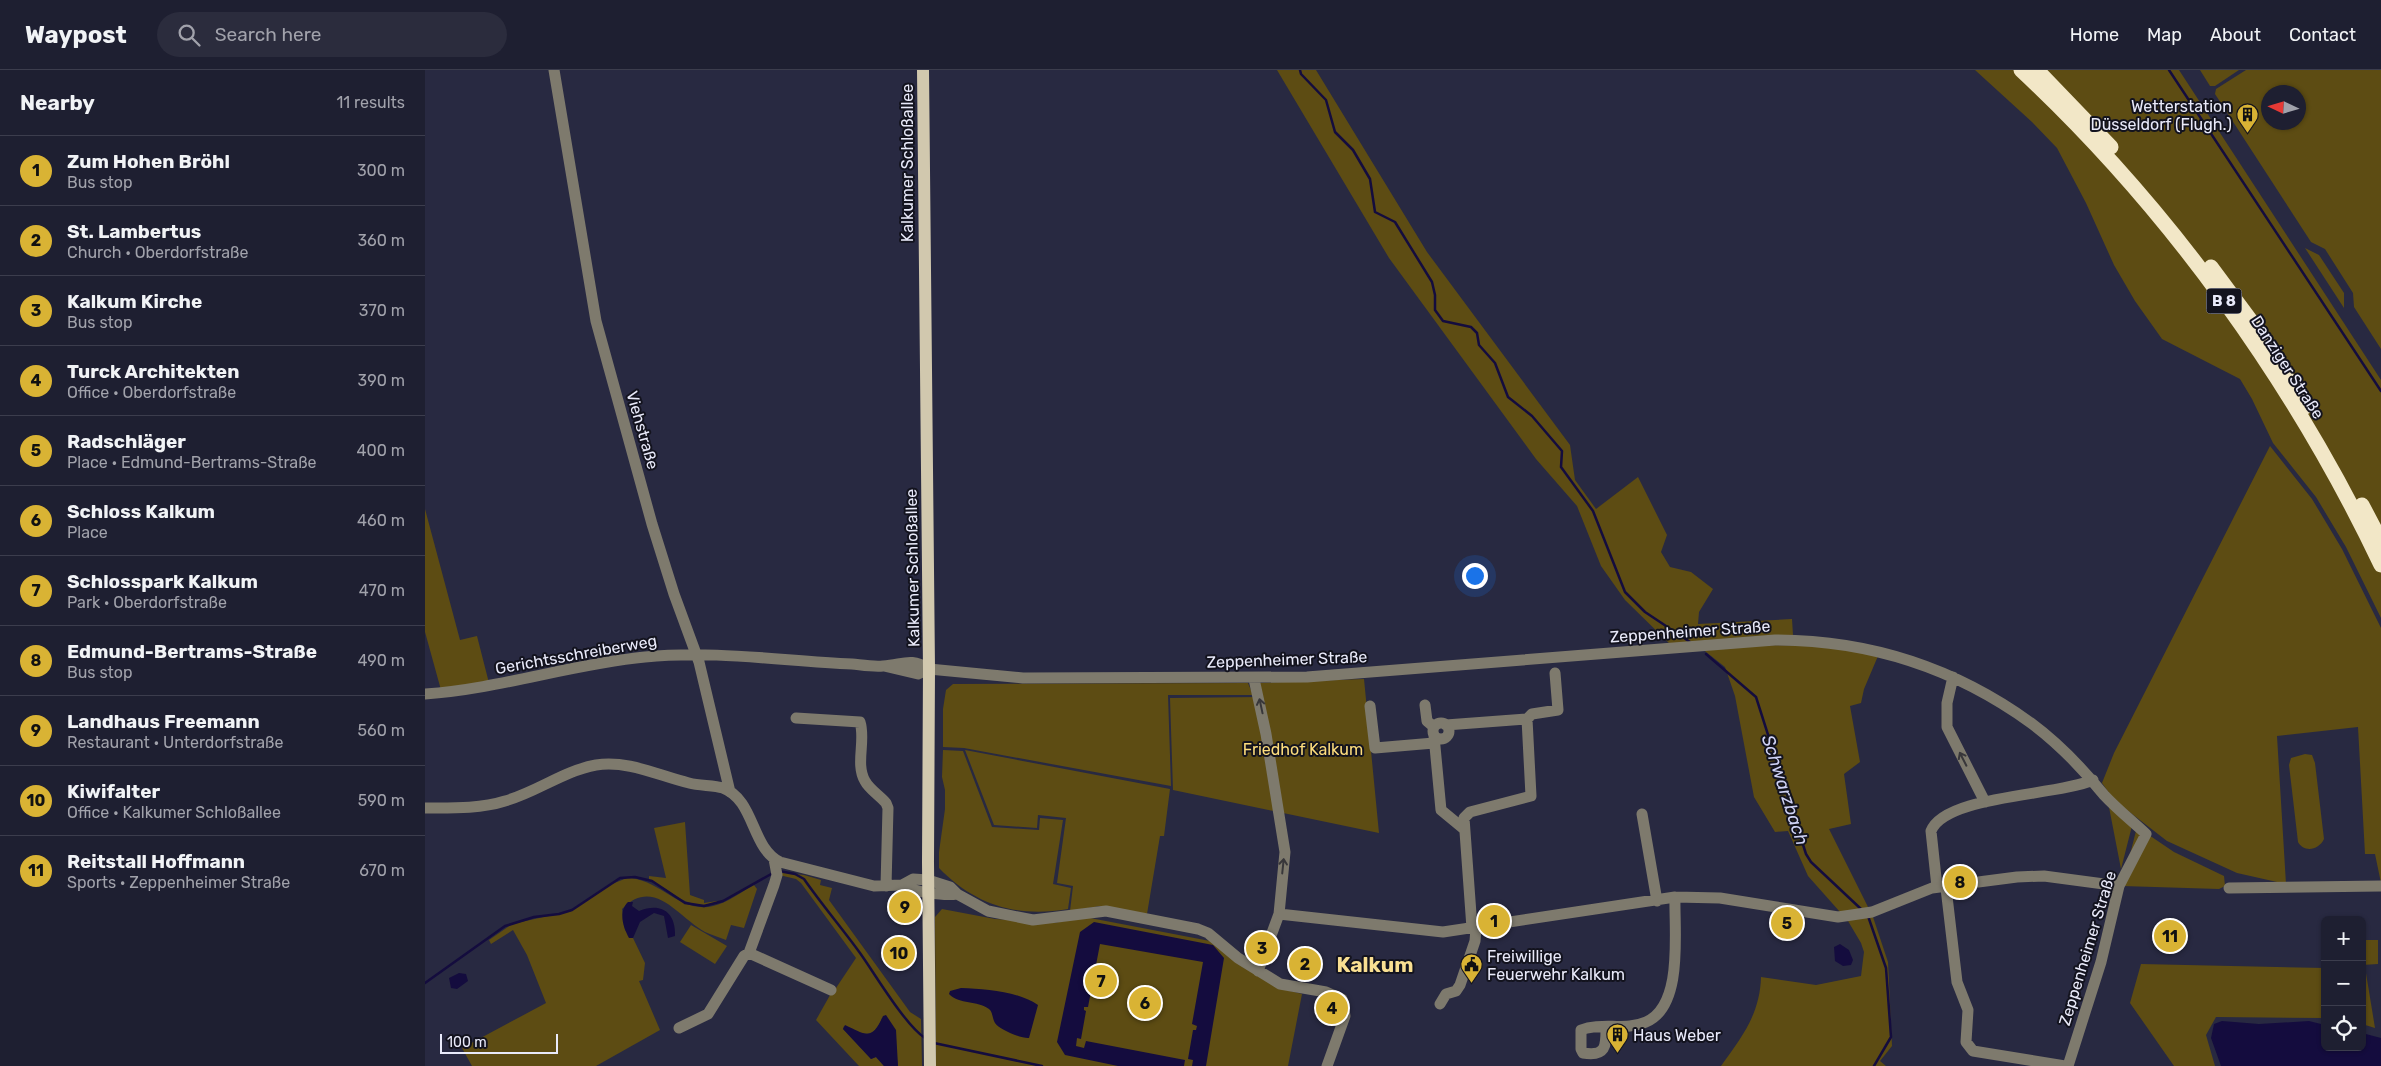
<!DOCTYPE html>
<meta charset="utf-8">
<style>
body{margin:0;font-family:Rubik,sans-serif;background:#2b2c3d;color:#f1f3f6}
.controls{position:absolute;right:15px;bottom:15px;display:grid;overflow:hidden;border-radius:8px;box-shadow:0 1px 4px #0004}
.controls button{width:45px;height:45px;display:grid;place-items:center;padding:0;border:0;border-bottom:1px solid #3c3d4d;background:#1e1f31;color:#f1f3f6;font:25px sans-serif}
.compass{position:absolute;left:1836px;top:15px;width:45px;height:45px;border-radius:50%;background:#1e1f31;box-shadow:0 1px 4px #0004;rotate:274deg}
.scale{position:absolute;left:15px;bottom:12px;width:118px;box-sizing:border-box;padding-left:5px;border:2px solid #e9eafa;border-top:0;font-size:14px;line-height:18px;white-space:nowrap;color:#e9eafa;-webkit-text-stroke:4px #13131e;paint-order:stroke}
.you{position:absolute;left:1049px;top:505px;width:18px;height:18px;margin:-12px;border:4px solid #fff;border-radius:50%;background:#1a73e8;box-shadow:0 0 0 8px #1a73e833}
.badge{display:grid;place-items:center;width:32px;height:32px;border-radius:50%;background:#d9b334;color:#111;font-size:16px;font-weight:700}
.pin{position:absolute;translate:-50% -50%;border:2px solid #fff;box-shadow:0 1px 5px #0006}
.list{margin:0;padding:0;list-style:none}
h2{display:flex;justify-content:space-between;align-items:center;height:65px;margin:0;padding:0 20px;font-size:21px}
h2 small{font-size:16px;font-weight:400;color:#a1a2ab}
.list li{display:grid;grid-template-columns:32px 1fr auto;gap:15px;align-items:center;box-sizing:border-box;height:70px;padding:0 20px;border-top:1px solid #3c3d4d}
.list b{display:block;font-size:19px;white-space:nowrap}
.list p{margin:0;font-size:16px;white-space:nowrap;color:#a1a2ab}
.list em{font-size:16px;font-style:normal;color:#a1a2ab}
.icon{flex:none;width:28px;height:28px;fill:none;stroke:currentColor;stroke-width:2;stroke-linecap:round;stroke-linejoin:round}
.map{position:relative;flex:none;width:1956px;height:996px;overflow:hidden}
header{display:flex;align-items:center;gap:30px;box-sizing:border-box;height:70px;padding:0 25px;background:#1e1f31;border-bottom:1px solid #3c3d4d}
header strong{font-size:24px}
nav{display:flex;gap:28px;margin-inline-start:auto;font-size:18px}
.search{width:350px;height:45px;background:#2b2c3d;display:flex;align-items:center;gap:12px;box-sizing:border-box;padding:0 18px;border-radius:28px;color:#a1a2ab;font-size:19px}
main{display:flex}
aside{flex:1;background:#1e1f31}
.map>svg:first-child{display:block}
.green{fill:#5d4c13;fill-rule:evenodd}
.water{fill:#140c3e}
.lines{fill:none;stroke-linecap:round;stroke-linejoin:round}
.stream{stroke:#140c3e;stroke-width:2.5}
.minor{stroke:#7e7a6d;stroke-width:11}
.major{stroke:#d1c8ae;stroke-width:12}
.highway{stroke:#f2e7c7;stroke-width:15}
.oneway{stroke:#38373a}
.labels{text-anchor:middle;stroke-width:4;stroke-linejoin:round;paint-order:stroke}
.shield{fill:#13131e;stroke:#a9aab8;stroke-width:1}
.shield-label{font-size:15px;font-weight:bold;fill:#e9eafa}
.poi-label{font-size:16px;fill:#e9eafa;stroke:#13131e;text-anchor:start}
.street-label{font-size:16px;fill:#e9eafa;stroke:#13131e}
.park-label{font-size:16px;fill:#fddd7d;stroke:#13131e}
.water-label{font-size:18px;font-style:italic;fill:#cfd2f5;stroke:#13131e}
.district-label{font-size:21px;font-weight:bold;fill:#f9df92;stroke:#13131e}
</style>
<header>
<strong>Waypost</strong>
<div class="search"><svg class="icon" aria-label="search" viewBox="0 0 24 24"><circle cx="10" cy="10" r="6"/><path d="M15 15l6 6"/></svg>Search here</div>
<nav><a>Home</a><a>Map</a><a>About</a><a>Contact</a></nav>
</header>
<main>
<aside>
<h2>Nearby<small>11 results</small></h2>
<ul class="list">
<li><span class="badge">1</span><div><b>Zum Hohen Bröhl</b><p>Bus stop</p></div><em>300 m</em></li>
<li><span class="badge">2</span><div><b>St. Lambertus</b><p>Church · Oberdorfstraße</p></div><em>360 m</em></li>
<li><span class="badge">3</span><div><b>Kalkum Kirche</b><p>Bus stop</p></div><em>370 m</em></li>
<li><span class="badge">4</span><div><b>Turck Architekten</b><p>Office · Oberdorfstraße</p></div><em>390 m</em></li>
<li><span class="badge">5</span><div><b>Radschläger</b><p>Place · Edmund-Bertrams-Straße</p></div><em>400 m</em></li>
<li><span class="badge">6</span><div><b>Schloss Kalkum</b><p>Place</p></div><em>460 m</em></li>
<li><span class="badge">7</span><div><b>Schlosspark Kalkum</b><p>Park · Oberdorfstraße</p></div><em>470 m</em></li>
<li><span class="badge">8</span><div><b>Edmund-Bertrams-Straße</b><p>Bus stop</p></div><em>490 m</em></li>
<li><span class="badge">9</span><div><b>Landhaus Freemann</b><p>Restaurant · Unterdorfstraße</p></div><em>560 m</em></li>
<li><span class="badge">10</span><div><b>Kiwifalter</b><p>Office · Kalkumer Schloßallee</p></div><em>590 m</em></li>
<li><span class="badge">11</span><div><b>Reitstall Hoffmann</b><p>Sports · Zeppenheimer Straße</p></div><em>670 m</em></li>
</ul>
</aside>
<div class="map">
<svg width="1956" height="996" viewBox="0 0 1956 996">
<rect width="100%" height="100%" fill="#282941"/>
<path class="green" d="M852,0H891L1002,182L1145,375L1150,410L1171,439L1213,407L1242,465L1236,482L1245,497L1266,502L1288,519L1274,542L1273,554L1367,549L1368,565L1322,567L1248,577L1200,530L1176,496L1152,436L1111,389L964,188Z
M1550,0H1754L1956,310V548L1921,477L1891,427L1848,373L1827,329L1815,309L1737,269L1710,231L1689,195L1661,133L1632,78L1607,52Z
M1775,0H1814L1790,16H1785Z
M1821,0H1956V279L1929,237L1928,223L1900,179L1886,172L1790,24L1791,19ZM1844,22H1874V52H1844Z
M1880,178L1894,185L1919,223V238Z
M1845,376L1887,429L1917,479L1956,558V813L1950,784H1940L1933,657L1852,666L1861,814L1812,803L1742,771L1689,730L1677,713L1689,683Z
M0,439L35,570L52,566L64,613L16,620L0,562Z
M1322,575L1412,576L1453,586L1439,619L1436,633L1425,636L1435,692L1419,704L1426,754L1404,759L1448,847L1463,892L1467,976L1455,991L1461,996H1296C1317,967 1335,944 1336,907L1391,915L1436,906L1439,882L1436,873L1423,851L1383,806L1363,761L1350,762L1329,727L1310,626L1300,597L1276,578Z
M939,609L954,763L748,720L745,628L836,627L835,613Z
M823,613L828,625H743L746,716L539,678L518,677V639L521,620L528,614Z
M518,680L538,681L567,757L614,760L615,748L638,750L628,814L646,818L643,839C592,848 550,835 514,798V782L520,739V720L517,707Z
M540,680L745,719L739,766H735L722,844L675,836L645,841L648,816L632,813L641,748L613,745L612,758L569,755Z
M1880,684L1887,685L1890,693L1899,769C1894,780 1879,783 1873,772L1864,695L1866,688Z
M1683,732L1708,752L1696,799Z
M260,752L265,825L279,830V833L292,831V833C260,841 250,821 224,810V806L241,808L229,758Z
M1712,757L1749,782L1799,806L1800,816L1794,819L1697,816Z
M354,802L379,805L396,810L395,815L407,818L404,830L485,942L496,949L497,996H473L470,975L457,948C449,971 437,964 419,956L418,959L446,989L451,987L459,996H434L391,950L409,918H411L431,888L376,813L371,809L354,805Z
M202,808C234,808 255,844 288,836C302,833 316,822 329,815L332,819L319,858L306,855L301,870C294,867 286,865 280,862C253,847 229,806 197,839L200,860L208,868L220,893L218,910L214,911L235,960L171,996H47L37,978L121,933L102,885L88,860L66,874L64,870L87,854L146,841L187,814Z
M517,839L570,849L629,853L660,847L785,871L854,918L877,924L863,996H511L510,847Z
M266,855L302,876L290,894L255,872Z
M1937,870H1953V894L1937,895Z
M1716,894L1900,898V948L1791,947L1781,965L1790,996H1749L1705,933Z
M1937,897H1940L1950,958L1937,954Z"/>
<path class="water" d="M203,832H208L207,836L214,841C236,832 251,842 250,866L243,868L239,846L229,843L215,852L208,868H204C198,857 193,842 203,832Z
M669,852L788,875L799,888L781,996H767L768,990L763,989L768,960H771L772,956L767,954L778,892L675,874L663,937H659V940L661,941L656,969L652,968L651,976L659,978L661,971L760,990L759,996H693L640,985L632,972L655,862Z
M1415,874L1424,880L1428,890L1426,895L1418,896L1410,891L1409,877Z
M34,903L41,904L43,911L32,919L26,918L24,908Z
M536,918C561,919 592,921 613,935L604,968C597,969 573,959 570,953C567,948 568,942 564,939C552,930 535,935 524,924L525,921Z
M461,945L471,960L473,996H459L451,987L446,989L418,959L420,955C441,965 447,971 458,946Z
M1797,951L1834,954L1884,951L1900,955V977H1937V963L1956,968V996H1796L1786,968L1789,954Z"/>
<g class="lines">
<path class="stream" d="M875,0L876,4L901,30L910,62L928,80L945,109L950,142L970,152L1007,212L1010,225V240L1018,251L1046,257L1052,263L1054,275L1070,293L1083,327L1107,346L1137,381L1136,397L1168,441L1200,522L1220,542L1265,572
M1744,0L1956,321
M1281,584L1331,627L1381,784L1386,792L1436,839
M354,801L370,804L379,809C397,835 417,858 435,883C450,904 480,955 500,968
M1443,846L1461,898L1466,967L1449,996
M0,913L80,856L109,847L134,844L147,840L195,808L210,807L227,811L260,833L279,836L298,831L348,803
M509,973L617,996"/>
<path class="minor" d="M129,0L171,251L227,454L249,524L274,592L305,722
M459,596L493,604L504,599
M1528,607L1522,633V657L1560,732
M829,609L841,664L860,782L854,844L833,901
M0,624C74,619 146,594 220,587C289,580 358,591 427,594C437,595 448,597 458,596C478,595 485,587 504,599L598,608L882,607L1350,570C1443,570 1530,598 1606,653C1633,673 1658,699 1679,725C1692,739 1707,751 1721,764L1694,816L1676,892L1643,996
M1000,635L1002,651L1009,657
M945,636L950,678L1009,673
M371,648L435,652C441,670 430,694 440,711C444,719 455,726 461,733L463,738L461,816
M1008 661a8 8 0 1 1 16 0a8 8 0 1 1-16 0Z
M1021,655L1102,649L1107,644L1133,640L1130,603
M1009,666L1016,740L1039,759
M0,738C26,738 55,739 80,731C112,722 138,701 171,695C204,690 234,706 264,713C275,716 288,715 298,718C330,730 326,778 355,792L449,816L477,815L488,809L503,810L525,817L532,824L563,841L608,850L681,841L773,859L783,863L813,888L855,914L901,922L917,929L920,946L902,996
M1217,744L1232,831
M477,815C487,822 520,826 532,824
M1512,817L1506,761C1520,725 1632,726 1668,710
M1521,818L1532,912L1543,940L1541,972L1548,981L1640,996
M1804,818L1956,816
M854,844L1018,862L1250,827L1295,828L1413,847L1447,842L1507,818L1592,807L1619,806L1694,816
M1047,858L1039,748L1045,742L1106,726L1102,649
M324,883L406,920
M1015,934L1021,924L1031,921L1035,915L1050,871L1051,858
M1181,957C1181,975 1182,987 1158,983L1156,979V960C1176,952 1201,961 1221,952C1259,936 1249,861 1250,827
M254,958L283,944L319,886L324,883L349,815L352,805L349,789"/>
<path class="major" d="M498,0L504,599L503,792L505,996"/>
<path class="highway" d="M1596,0C1745,139 1869,312 1956,495
M1612,0L1686,77
M1786,197L1832,259L1880,337
M1937,435L1956,471"/>
</g>
<defs><path id="oneway-shaft" d="M-6 0H5M1.5-3L5.5 0L1.5 3" fill="none" stroke-width="1.6" stroke-linecap="round" stroke-linejoin="round" transform="scale(1.25)"/></defs>
<g class="oneway">
<use href="#oneway-shaft" transform="translate(836 636) rotate(-102)"/>
<use href="#oneway-shaft" transform="translate(1538 689) rotate(-117)"/>
<use href="#oneway-shaft" transform="translate(858 796) rotate(-84)"/>
</g>
<defs>
<symbol id="building-pin" viewBox="-11 -11 22 30"><path d="M0 17L-7.5 6A9.5 9.5 0 1 1 7.5 6Z" fill="#d9b334" stroke="#13131e"/><path d="M-4-6H4V6H1V3H-1V6H-4ZM-2.5-4.3h1.7v1.8h-1.7ZM.8-4.3h1.7v1.8H.8ZM-2.5-1h1.7V.8h-1.7ZM.8-1h1.7V.8H.8Z" fill="#111"/></symbol>
<symbol id="civic-pin" viewBox="-11 -11 22 30"><path d="M0 17L-7.5 6A9.5 9.5 0 1 1 7.5 6Z" fill="#d9b334" stroke="#13131e"/><path d="M-.6-6.5H3V-4.5H.6V-3L4-1V1h2V6H-6V1h2V-1L-.6-3ZM-1.2 2.5V6h2.4V2.5Z" fill="#111"/></symbol>
</defs>
<g fill-rule="evenodd">
<use href="#building-pin" x="1810" y="32" width="25" height="34"/>
<use href="#civic-pin" x="1034" y="882" width="25" height="34"/>
<use href="#building-pin" x="1180" y="952" width="25" height="34"/>
</g>
<g class="labels">
<rect class="shield" x="1781.5" y="218.5" width="35" height="25" rx="4"/>
<g class="shield-label">
<text x="1799" y="236">B 8</text>
</g>
<g class="poi-label">
<text x="1807" y="42" text-anchor="end">Wetterstation<tspan x="1807" dy="18">Düsseldorf (Flugh.)</tspan></text>
<text x="1062" y="892">Freiwillige<tspan x="1062" dy="18">Feuerwehr Kalkum</tspan></text>
<text x="1208" y="971">Haus Weber</text>
</g>
<g class="street-label">
<text transform="translate(482 93) rotate(-90)" y="6">Kalkumer Schloßallee</text>
<text transform="translate(1863 297) rotate(57)" y="6">Danziger Straße</text>
<text transform="translate(218 360) rotate(74)" y="6">Viehstraße</text>
<text transform="translate(487 498) rotate(-91)" y="6">Kalkumer Schloßallee</text>
<text transform="translate(1265 561) rotate(-4)" y="6">Zeppenheimer Straße</text>
<text transform="translate(151 584) rotate(-10)" y="6">Gerichtsschreiberweg</text>
<text transform="translate(862 589) rotate(-2)" y="6">Zeppenheimer Straße</text>
<text transform="translate(1662 878) rotate(-73)" y="6">Zeppenheimer Straße</text>
</g>
<g class="park-label">
<text x="878" y="685">Friedhof Kalkum</text>
</g>
<g class="water-label">
<text transform="translate(1360 720) rotate(72)" y="6">Schwarzbach</text>
</g>
<g class="district-label">
<text x="950" y="902">Kalkum</text>
</g>
</g>
</svg>
<div class="controls">
<button>+</button>
<button>−</button>
<button><svg class="icon" aria-label="locate" viewBox="0 0 24 24"><circle cx="12" cy="12" r="6"/><path d="M12 2v4M12 18v4M2 12h4M18 12h4"/></svg></button>
</div>
<svg class="compass" viewBox="-18 -18 36 36"><path d="M0-13l5 13h-10z" fill="#e53935"/><path d="M0 13l5-13h-10z" fill="#a1a2ab"/></svg>
<div class="scale">100 m</div>
<div class="you"></div>
<div class="pin badge" style="left:1069px;top:851px">1</div>
<div class="pin badge" style="left:880px;top:894px">2</div>
<div class="pin badge" style="left:837px;top:878px">3</div>
<div class="pin badge" style="left:907px;top:938px">4</div>
<div class="pin badge" style="left:1362px;top:853px">5</div>
<div class="pin badge" style="left:720px;top:933px">6</div>
<div class="pin badge" style="left:676px;top:911px">7</div>
<div class="pin badge" style="left:1535px;top:812px">8</div>
<div class="pin badge" style="left:480px;top:837px">9</div>
<div class="pin badge" style="left:474px;top:883px">10</div>
<div class="pin badge" style="left:1745px;top:866px">11</div>
</div>
</main>
